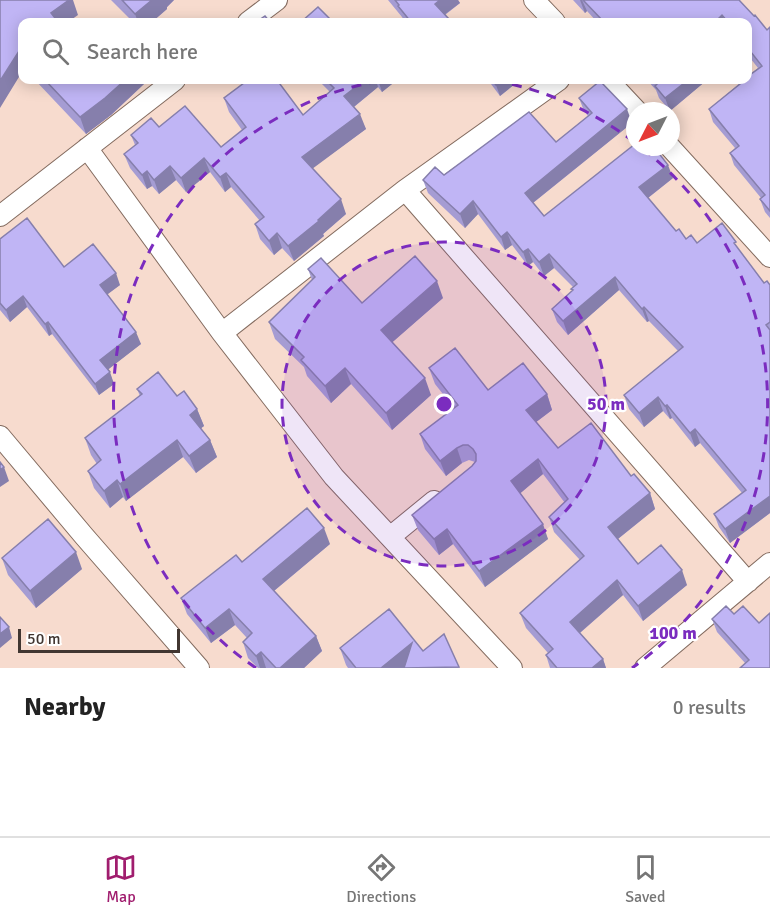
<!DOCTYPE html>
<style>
body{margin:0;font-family:Signika,sans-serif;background:#f2f2f2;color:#222}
.compass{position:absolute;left:626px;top:102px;width:54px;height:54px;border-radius:50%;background:#fff;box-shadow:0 3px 15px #0003;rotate:228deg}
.scale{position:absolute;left:18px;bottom:15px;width:162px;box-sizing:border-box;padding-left:6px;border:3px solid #413631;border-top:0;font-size:16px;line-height:21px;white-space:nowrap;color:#413631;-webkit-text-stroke:4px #fff;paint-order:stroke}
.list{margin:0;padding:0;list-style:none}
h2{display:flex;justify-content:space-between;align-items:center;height:78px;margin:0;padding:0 24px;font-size:26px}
h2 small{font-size:20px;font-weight:400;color:#767676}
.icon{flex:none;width:33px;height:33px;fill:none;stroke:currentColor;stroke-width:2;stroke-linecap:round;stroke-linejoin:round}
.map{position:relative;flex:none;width:770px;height:668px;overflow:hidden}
.search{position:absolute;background:#fff;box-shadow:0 3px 15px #0003;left:18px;right:18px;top:18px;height:66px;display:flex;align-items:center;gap:15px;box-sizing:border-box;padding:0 21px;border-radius:12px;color:#767676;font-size:22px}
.sheet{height:168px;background:#fff}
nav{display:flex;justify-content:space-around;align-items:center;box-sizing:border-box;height:84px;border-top:2px solid #e0e0e0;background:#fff;font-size:16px;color:#767676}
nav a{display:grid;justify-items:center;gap:3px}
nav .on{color:#a01d6e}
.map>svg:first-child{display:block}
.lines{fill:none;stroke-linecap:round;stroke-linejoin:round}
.street-casing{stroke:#836b5f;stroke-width:22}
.street{stroke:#fff;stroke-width:20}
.wall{fill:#a59cd3}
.shaded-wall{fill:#867fac}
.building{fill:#c0b5f5;stroke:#867fac;stroke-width:1.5}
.ring{fill:none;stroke:#7b2cbf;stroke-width:3;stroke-dasharray:10 8}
.centre{fill:#7b2cbf;stroke:#fff;stroke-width:3}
.ring-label{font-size:18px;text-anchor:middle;font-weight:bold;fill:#7b2cbf;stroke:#fff;stroke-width:4.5;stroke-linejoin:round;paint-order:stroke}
</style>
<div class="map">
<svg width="770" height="668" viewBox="0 0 770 668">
<rect width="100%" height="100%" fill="#f7dbce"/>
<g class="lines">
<defs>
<path id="street" d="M534,0L555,22
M248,22L277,0
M608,80L637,111
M670,147L770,257
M87,148L222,333L334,477L512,668
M405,190L748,582
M0,216L175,80
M222,333L405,190L559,80
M0,436L84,536L199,668
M390,537L434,501
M645,668L770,563"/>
</defs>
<use href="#street" class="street-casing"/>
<use href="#street" class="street"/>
</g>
<path class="wall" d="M111,0H174L167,7V9L152,22H133Z
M388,0H458L460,3L445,15L448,18L449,22H405L402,17Z
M573,0H739L767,30L770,27V218L765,212L760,199L761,198L734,165L730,153L735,148L713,122L709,109L758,68L747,54V22H597L587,11L585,13Z
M35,80H143L144,84L111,115L86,134Z
M242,80H277L303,115L330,92L318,80H397L382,92L378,87L354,107L366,129L312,168L346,214L323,234L324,236L294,261L282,248L274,255L260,239L255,224L260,221L231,187L225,192L210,172L186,192L176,180L159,194L152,186L147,189L130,168L124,154L135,145L131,135L159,127L221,147L242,130L229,112L224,98L245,82Z
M488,80H520L500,96Z
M647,80H707L670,111L659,98L656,90Z
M579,98L632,123L533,203L544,216L673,178L648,198L676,231L686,239L697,243L738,249L764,283L770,285V513L730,543L719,527L714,514L742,493L700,443L695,447L672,418L670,419L663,411L644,427L629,409L624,395L678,351L649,321L647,322L619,290L568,335L557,322L552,309L572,291L571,289L573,287L554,268L544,276L533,262L528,266L512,245L505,250L478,214L465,228L428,193L423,180L444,175L556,142L588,116L584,111Z
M0,239L64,267L120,285L107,294L141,344L108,369L114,384L99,395L52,334L49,336L27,307L10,322L0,310Z
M308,269L362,303L443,298L392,342L431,395L392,430L351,384L331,403L307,376L304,367L275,339L269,322L312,280Z
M429,368L488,390L547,394L552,410L536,422L558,448L631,476L650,493L655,509L618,539L638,564L687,585L643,621L623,595L580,633L603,659L606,668H550L546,655L548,653L526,628L520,613L580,560L554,532L549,517L565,503L543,474L520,493L548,539L485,587L453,544L439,555L418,530L412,515L472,466L475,462L469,460L462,463L446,476L425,449L420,434L454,408L435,384Z
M137,389L177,396L197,409L204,426L201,428L210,440L217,457L196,473L183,457L126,501L123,497L110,508L94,488L88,471L97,464L91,455L85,438L140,396Z
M330,544L274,591L316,636L322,651L304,668H258L248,658L243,642L247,638L235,625L211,643L187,614L181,598L242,562Z
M2,558L82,569L36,608L8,575Z
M734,614L759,623L770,668L745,663L717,632L712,619Z
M444,634L459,668H348L346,665L340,648L423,651Z"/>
<path class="shaded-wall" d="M69,0H73L78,15L68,22H49L51,13Z
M152,0H174L167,7V9L152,22H138L135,14Z
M440,0H458L460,3L440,18L435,4Z
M580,0H582L587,11L585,13Z
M722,15L725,22H715Z
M19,51L22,62V72L0,108V81Z
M125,80H143L144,84L111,115L86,134L80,117Z
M365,80H376L378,87L350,110L344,96Z
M378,80H397L382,92Z
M503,80H520L500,96L496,85Z
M688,80H707L670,111L665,98Z
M627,109L632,123L529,206L525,193Z
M360,114L366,129L308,172L302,157Z
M204,158L210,172L186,192L181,178Z
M668,165L673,178L644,201L639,187Z
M170,166L176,180L159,194L154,180Z
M147,171L152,186L147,189L142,175Z
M226,173L231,187L225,192L220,177Z
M341,199L346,214L323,234L324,236L294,261L288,246Z
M473,201L478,214L465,228L460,214Z
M507,232L512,245L505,250L501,237Z
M277,233L282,248L274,255L269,241Z
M528,249L533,262L528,266L523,252Z
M549,254L554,268L544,276L539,262Z
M116,273L120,285L104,297L100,285Z
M615,277L619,290L568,335L563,321Z
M437,281L443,298L387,347L381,330Z
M23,296L27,307L10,322L6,310Z
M644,307L649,321L647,322L642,309Z
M48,322L52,334L49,336L45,324Z
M136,332L141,344L105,372L100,360Z
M345,368L351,384L331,403L325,386Z
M110,372L114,384L99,395L95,384Z
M425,378L431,395L392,430L386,413Z
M547,394L552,410L531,426L526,410Z
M658,397L663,411L644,427L639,413Z
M667,405L672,418L670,419L665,406Z
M197,409L204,426L196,432L190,415Z
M695,429L700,443L695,447L690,433Z
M177,440L183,457L126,501L120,484Z
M210,440L217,457L196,473L189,456Z
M457,448L462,463L446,476L440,461Z
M538,459L543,474L516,497L511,481Z
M4,467L9,481L0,487V470Z
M117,480L123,497L110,508L104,491Z
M650,493L655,509L614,542L608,527Z
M770,496V513L730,543L725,529Z
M543,524L548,539L485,587L479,571Z
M324,528L330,544L269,595L263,579Z
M447,529L453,544L439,555L434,539Z
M76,552L82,569L36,608L30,591Z
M682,570L687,585L643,621L638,606Z
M617,580L623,595L575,637L570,622Z
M229,609L235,625L211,643L205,628Z
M9,627L12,638L0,648V634Z
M316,636L322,651L304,668H280Z
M412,643L408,668H381Z
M261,652L266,668H260L256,656Z
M603,659L606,668H592Z"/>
<path class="building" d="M0,0H69L51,13L55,18L49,22H22V55L19,51L0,81Z
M122,0H152L135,14Z
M395,0H440L435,4L448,18L443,22H411L398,6L399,5Z
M583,0H739L754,16L755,15L767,30L770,27V211L760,199L765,195L730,153L739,146L709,109L745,80H747V77L762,66L747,47V22H728L722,15L715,22H604Z
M318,7L333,22H301Z
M265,16L270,22H256Z
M45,80H125L105,98L80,117Z
M248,80H277L303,115L334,88L326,80H365L344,96L360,114L302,157L341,199L318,220L319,221L288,246L277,233L269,241L255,224L264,217L226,173L220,177L204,158L181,178L170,166L154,180L147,171L142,175L124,154L138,143L131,135L151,118L159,127L185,106L221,147L246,127L224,98Z
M492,80H503L496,85Z
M653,80H688L665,98L655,86L657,84Z
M600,81L627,109L525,193L544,216L635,144V147H654L668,165L639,187L676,231L679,229L686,239L691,235L697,243L722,223L736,242L734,243L764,283L767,281L770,285V322L766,325L770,330V496L725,529L714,514L746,490L695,429L690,433L667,405L665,406L658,397L639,413L624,395L683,347L644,307L642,309L615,277L563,321L552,309L573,290L571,289L577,284L549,254L539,262L528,249L523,252L507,232L501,237L473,201L460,214L423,180L435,167L444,175L529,112L556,142L592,113L579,98Z
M27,218L64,267L93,244L116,273L100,285L136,332L100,360L110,372L95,384L48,322L45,324L23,296L6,310L0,303V239Z
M415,256L437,281L381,330L425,378L386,413L345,368L325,386L301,360L304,357L269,322L315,277L308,269L321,258L362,303Z
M455,348L488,390L523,363L547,394L526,410L558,448L591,423L631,476L634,474L650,493L608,527L638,564L661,545L682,570L638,606L617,580L570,622L603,659L592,668H557L546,655L553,649L520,613L584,556L549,517L568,499L538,459L511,481L543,524L479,571L447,529L434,539L412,515L472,466L476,461V454L473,449L468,445H463L457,448L440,461L420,434L458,405L429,368Z
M158,372L177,396L184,391L197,409L190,415L210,440L189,456L177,440L120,484L117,480L104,491L88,471L101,460L85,438L142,394L137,389Z
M0,462L4,467L0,470Z
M307,508L324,528L263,579L316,636L280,668H276L261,652L256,656L243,642L252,633L229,609L205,628L181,598L236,555L242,562Z
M48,519L76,552L30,591L2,558Z
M726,606L734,614L743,606L759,623L770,613V668H740L749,660L712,619Z
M389,609L423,651L444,634L459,667L404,668L412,643L381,668H356L340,648Z
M0,617L9,627L0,634Z"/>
<circle cx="444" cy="404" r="162" fill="#7b2cbf" fill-opacity=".12"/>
<g class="ring">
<circle cx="444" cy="404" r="162"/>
<path d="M256 668A324 324 0 1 1 634 142M643 149A324 324 0 0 1 632 668"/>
</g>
<circle cx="444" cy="404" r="9" class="centre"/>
<g class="ring-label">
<text x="606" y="410">50 m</text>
<text x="673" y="639">100 m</text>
</g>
</svg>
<svg class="compass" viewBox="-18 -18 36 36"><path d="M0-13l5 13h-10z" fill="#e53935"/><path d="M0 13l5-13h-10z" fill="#767676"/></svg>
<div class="scale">50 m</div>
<div class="search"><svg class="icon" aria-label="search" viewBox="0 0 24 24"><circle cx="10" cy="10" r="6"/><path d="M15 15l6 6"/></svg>Search here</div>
</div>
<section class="sheet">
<h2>Nearby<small>0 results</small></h2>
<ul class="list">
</ul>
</section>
<nav>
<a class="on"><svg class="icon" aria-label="map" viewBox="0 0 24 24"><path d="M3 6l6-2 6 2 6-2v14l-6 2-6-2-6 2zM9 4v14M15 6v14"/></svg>Map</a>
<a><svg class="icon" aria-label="directions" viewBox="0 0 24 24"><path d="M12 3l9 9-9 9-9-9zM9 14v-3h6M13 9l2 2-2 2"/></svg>Directions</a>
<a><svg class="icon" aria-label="saved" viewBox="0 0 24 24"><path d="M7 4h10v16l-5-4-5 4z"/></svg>Saved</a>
</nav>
